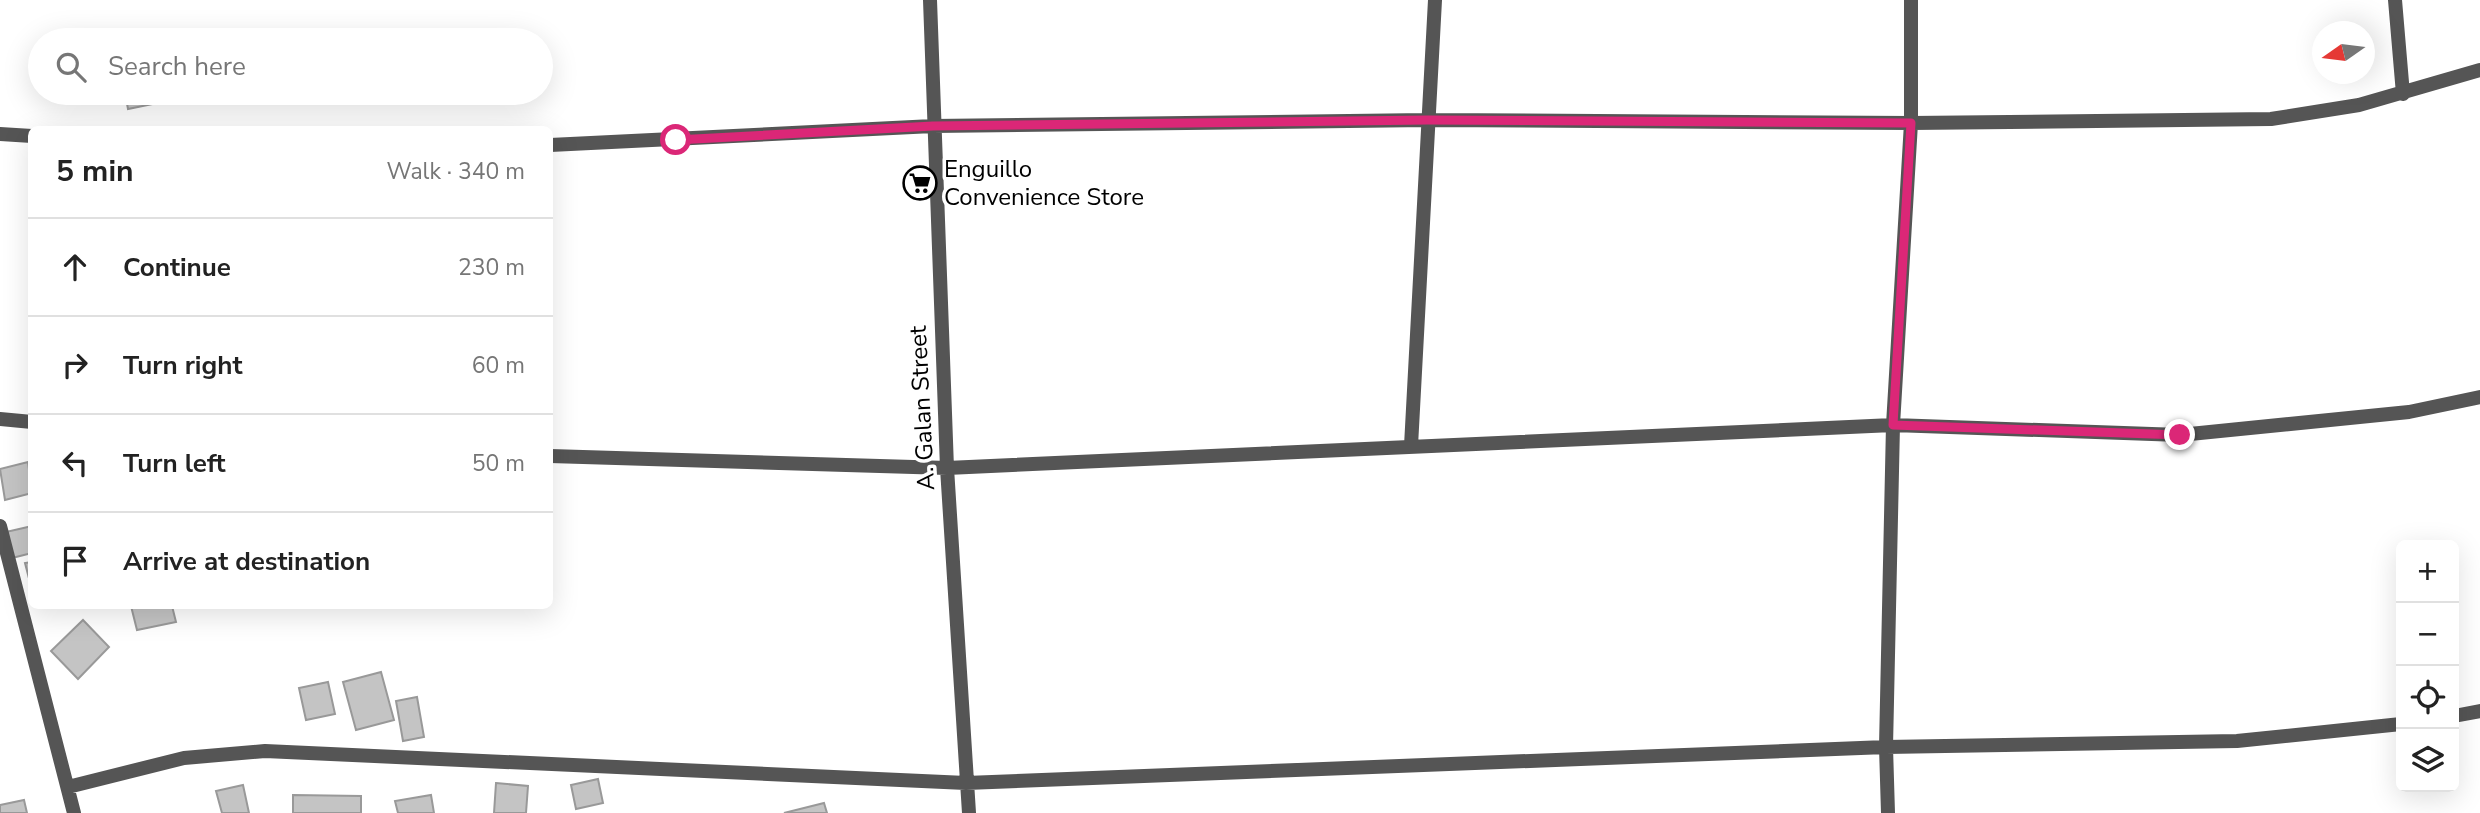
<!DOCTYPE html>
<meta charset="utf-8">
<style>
body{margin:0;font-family:"Nunito Sans",sans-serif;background:#f6f6f6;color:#222}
.controls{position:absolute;right:21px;bottom:21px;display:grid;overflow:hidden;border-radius:10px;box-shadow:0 7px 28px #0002}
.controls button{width:63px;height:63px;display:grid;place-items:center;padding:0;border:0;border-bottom:2px solid #e0e0e0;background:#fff;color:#222;font:35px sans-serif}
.compass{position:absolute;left:2312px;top:21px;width:63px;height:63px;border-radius:50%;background:#fff;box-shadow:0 7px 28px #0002;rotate:256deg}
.stop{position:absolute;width:21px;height:21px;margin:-16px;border:5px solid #db2777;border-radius:50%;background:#fff}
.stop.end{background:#db2777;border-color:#fff;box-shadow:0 2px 7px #0008}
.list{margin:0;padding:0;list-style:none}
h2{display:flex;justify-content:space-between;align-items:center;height:91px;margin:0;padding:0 28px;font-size:30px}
h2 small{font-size:23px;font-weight:400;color:#767676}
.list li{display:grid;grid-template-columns:46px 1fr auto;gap:21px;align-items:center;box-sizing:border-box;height:98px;padding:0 28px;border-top:2px solid #e0e0e0}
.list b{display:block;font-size:26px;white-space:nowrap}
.list em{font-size:23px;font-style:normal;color:#767676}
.icon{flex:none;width:38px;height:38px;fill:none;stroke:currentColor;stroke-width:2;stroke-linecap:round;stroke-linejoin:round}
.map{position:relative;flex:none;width:2480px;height:813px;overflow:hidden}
.search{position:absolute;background:#fff;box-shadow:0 7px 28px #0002;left:28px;top:28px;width:525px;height:77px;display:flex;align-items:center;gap:18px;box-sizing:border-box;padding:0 24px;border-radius:38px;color:#767676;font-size:26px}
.panel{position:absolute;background:#fff;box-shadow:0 7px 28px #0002;left:28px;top:126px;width:525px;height:483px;border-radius:10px}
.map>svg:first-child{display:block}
.building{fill:#c4c4c4;stroke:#999;stroke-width:2}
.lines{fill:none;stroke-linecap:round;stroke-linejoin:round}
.street{stroke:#555;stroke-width:14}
.route{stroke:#db2777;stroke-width:9}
.labels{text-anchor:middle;stroke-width:7;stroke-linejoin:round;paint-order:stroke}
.poi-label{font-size:24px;fill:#000;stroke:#fff;text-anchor:start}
.street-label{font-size:24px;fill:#000;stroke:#fff}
</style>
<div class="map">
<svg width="2480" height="813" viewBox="0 0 2480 813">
<rect width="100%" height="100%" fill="#fff"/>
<path class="building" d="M125,93H176L177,99L128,109Z
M28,462L32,493L5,500L0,469Z
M32,526V553L12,558L6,532Z
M32,562V590L25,563Z
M131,606H172L176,622L137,630Z
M83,620L109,647L78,679L51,651Z
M381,672L394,720L356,730L343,682Z
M328,682L335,714L306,720L299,688Z
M417,697L424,737L403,741L396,701Z
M598,779L603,803L576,809L571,785Z
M496,783L528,786L526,813H494Z
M243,785L249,813H222L216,791Z
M293,795L361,796V813H293Z
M431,795L434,813H398L395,801Z
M24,800L27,813H0V805Z
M824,803L827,813H784Z"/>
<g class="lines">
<path class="street" d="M930,0L947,468L969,813
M2395,0L2403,94
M0,134L32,136
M550,145L933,126L1427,120L1911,123L2271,119L2359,105L2480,70
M0,419L32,422
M1411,446L1435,0
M550,456L947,468L1893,425L2180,435L2409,412L2480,397
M0,526L74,813
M2454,716L2480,711
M68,787L184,758L265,751L966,783L1886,747L2237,741L2401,724
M1888,813L1886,747L1893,425L1911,123V0"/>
</g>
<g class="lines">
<path class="route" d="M676,140L933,126L1427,120L1911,123L1893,425L2180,435"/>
</g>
<defs>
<symbol id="supermarket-ring" viewBox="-11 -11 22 22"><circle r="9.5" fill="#fff" stroke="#000" stroke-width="1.5"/><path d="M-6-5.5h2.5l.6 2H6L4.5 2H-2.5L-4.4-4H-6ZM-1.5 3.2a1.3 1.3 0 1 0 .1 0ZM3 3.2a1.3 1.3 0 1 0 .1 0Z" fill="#000"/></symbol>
</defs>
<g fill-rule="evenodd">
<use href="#supermarket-ring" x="901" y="164" width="38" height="38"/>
</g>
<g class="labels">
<g class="poi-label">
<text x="944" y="177">Enguillo<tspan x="944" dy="28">Convenience Store</tspan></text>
</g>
<g class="street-label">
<text transform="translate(922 408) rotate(-93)" y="8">A. Galan Street</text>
</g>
</g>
</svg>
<div class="controls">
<button>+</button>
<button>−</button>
<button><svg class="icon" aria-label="locate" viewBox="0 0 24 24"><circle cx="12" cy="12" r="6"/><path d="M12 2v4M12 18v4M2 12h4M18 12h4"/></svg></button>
<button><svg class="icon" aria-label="layers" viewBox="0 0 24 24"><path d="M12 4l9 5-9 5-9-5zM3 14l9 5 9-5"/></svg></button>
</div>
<svg class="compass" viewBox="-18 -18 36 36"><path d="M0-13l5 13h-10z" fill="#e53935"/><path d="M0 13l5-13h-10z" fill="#767676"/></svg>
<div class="stop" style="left:676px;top:140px"></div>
<div class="stop end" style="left:2180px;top:435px"></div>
<div class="search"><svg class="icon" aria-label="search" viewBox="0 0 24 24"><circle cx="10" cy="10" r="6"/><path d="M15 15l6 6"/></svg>Search here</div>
<section class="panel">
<h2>5 min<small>Walk · 340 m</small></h2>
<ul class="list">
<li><svg class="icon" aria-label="ahead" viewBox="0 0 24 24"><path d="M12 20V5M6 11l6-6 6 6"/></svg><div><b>Continue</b></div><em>230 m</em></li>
<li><svg class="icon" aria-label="right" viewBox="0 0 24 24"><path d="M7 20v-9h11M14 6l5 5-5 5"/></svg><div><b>Turn right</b></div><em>60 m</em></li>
<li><svg class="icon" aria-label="left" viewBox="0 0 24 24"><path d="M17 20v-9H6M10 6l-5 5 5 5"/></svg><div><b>Turn left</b></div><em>50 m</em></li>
<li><svg class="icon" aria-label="arrive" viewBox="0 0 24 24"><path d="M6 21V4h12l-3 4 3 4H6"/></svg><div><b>Arrive at destination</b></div></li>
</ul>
</section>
</div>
